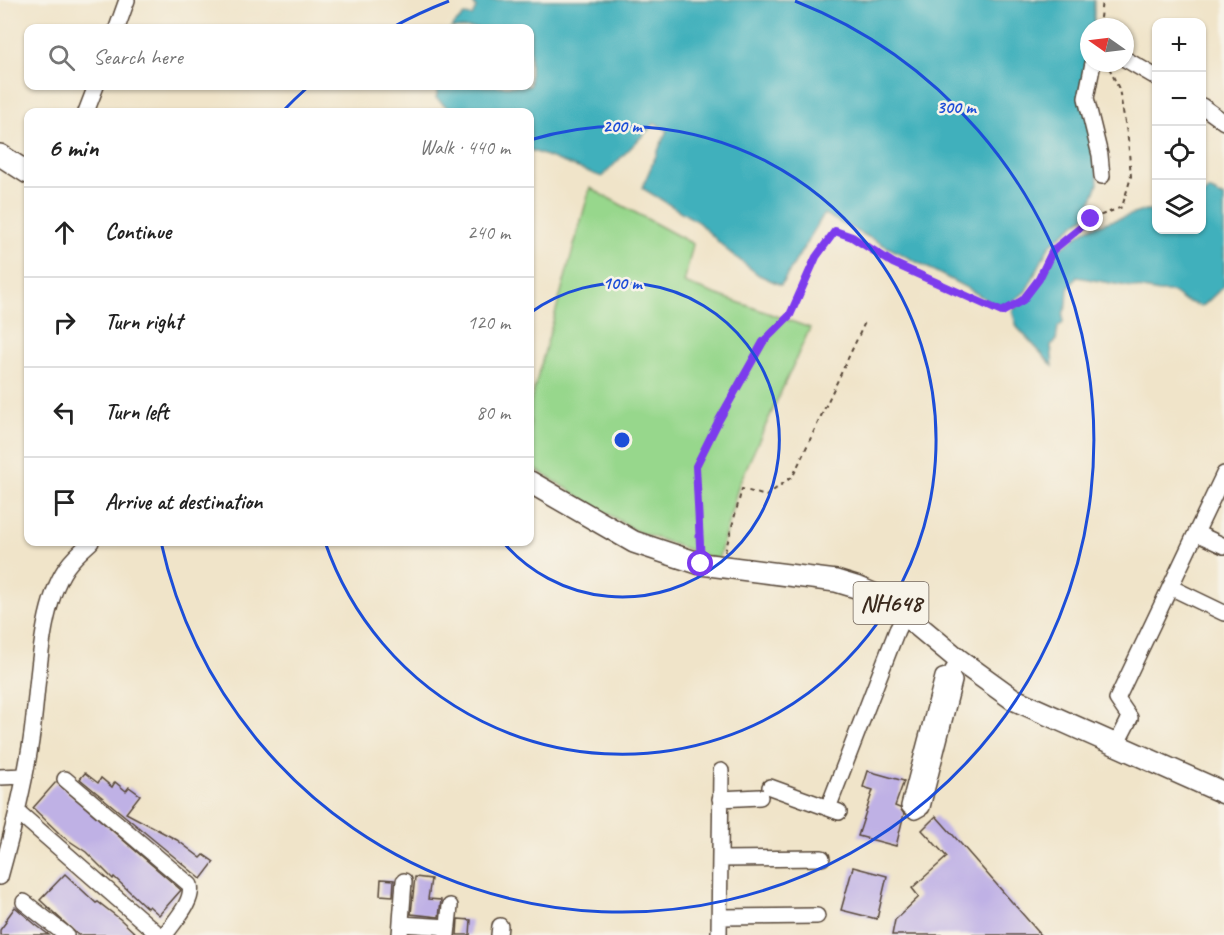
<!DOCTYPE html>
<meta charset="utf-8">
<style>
body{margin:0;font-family:Caveat,sans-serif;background:#f2f2f2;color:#222}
.controls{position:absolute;right:18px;top:18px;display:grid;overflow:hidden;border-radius:12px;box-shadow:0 2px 4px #0004}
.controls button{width:54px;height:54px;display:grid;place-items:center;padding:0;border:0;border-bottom:2px solid #e0e0e0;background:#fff;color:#222;font:30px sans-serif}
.compass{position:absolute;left:1080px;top:18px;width:54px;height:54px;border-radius:50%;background:#fff;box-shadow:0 2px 4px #0004;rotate:284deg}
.stop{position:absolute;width:18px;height:18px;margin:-14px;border:4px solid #7c3aed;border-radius:50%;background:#fff}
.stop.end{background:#7c3aed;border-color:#fff;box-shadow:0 2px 6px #0008}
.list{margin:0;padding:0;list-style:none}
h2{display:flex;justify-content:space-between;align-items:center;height:78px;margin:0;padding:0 24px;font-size:26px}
h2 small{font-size:20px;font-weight:400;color:#767676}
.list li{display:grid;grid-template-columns:39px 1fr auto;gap:18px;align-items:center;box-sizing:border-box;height:90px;padding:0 24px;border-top:2px solid #e0e0e0}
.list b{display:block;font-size:22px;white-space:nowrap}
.list em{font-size:20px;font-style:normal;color:#767676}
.icon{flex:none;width:33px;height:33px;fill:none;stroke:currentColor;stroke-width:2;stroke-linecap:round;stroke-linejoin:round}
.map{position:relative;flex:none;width:1224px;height:935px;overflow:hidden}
.search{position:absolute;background:#fff;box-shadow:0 2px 4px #0004;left:24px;top:24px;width:510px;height:66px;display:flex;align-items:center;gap:15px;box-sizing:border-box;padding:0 21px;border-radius:12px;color:#767676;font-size:22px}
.panel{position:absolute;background:#fff;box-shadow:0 2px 4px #0004;left:24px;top:108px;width:510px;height:438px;border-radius:12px}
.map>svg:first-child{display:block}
.green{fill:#97d78c;stroke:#698055;stroke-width:1.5}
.water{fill:#41b0bc;stroke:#3e6d6d;stroke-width:1.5}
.building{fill:#bfb1e5}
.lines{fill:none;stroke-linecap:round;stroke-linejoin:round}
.minor-casing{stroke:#564638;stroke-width:18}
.highway-casing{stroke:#564638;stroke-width:24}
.path{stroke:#564638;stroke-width:2;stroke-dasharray:4.5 4.5;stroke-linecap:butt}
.minor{stroke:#fff;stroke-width:15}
.highway{stroke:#fff;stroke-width:21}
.route{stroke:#7c3aed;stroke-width:8}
.ring{fill:none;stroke:#1d4ed8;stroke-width:3}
.labels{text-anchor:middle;stroke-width:5;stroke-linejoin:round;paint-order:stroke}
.shield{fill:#f7f3e8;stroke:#73665b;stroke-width:1.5}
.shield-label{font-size:24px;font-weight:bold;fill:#3b2a1e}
.centre{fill:#1d4ed8;stroke:#f7f3e8;stroke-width:3}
.ring-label{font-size:18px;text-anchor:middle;font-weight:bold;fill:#1d4ed8;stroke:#f7f3e8;stroke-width:5;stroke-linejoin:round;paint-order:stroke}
</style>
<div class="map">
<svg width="1224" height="935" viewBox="0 0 1224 935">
<rect width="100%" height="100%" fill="#f7f3e8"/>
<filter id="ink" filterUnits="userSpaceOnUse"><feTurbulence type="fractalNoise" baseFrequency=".0167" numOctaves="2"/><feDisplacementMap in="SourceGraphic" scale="12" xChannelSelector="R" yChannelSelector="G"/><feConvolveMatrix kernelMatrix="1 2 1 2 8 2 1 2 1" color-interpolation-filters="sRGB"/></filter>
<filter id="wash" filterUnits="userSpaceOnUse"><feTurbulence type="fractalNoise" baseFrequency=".008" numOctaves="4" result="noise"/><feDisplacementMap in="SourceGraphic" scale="24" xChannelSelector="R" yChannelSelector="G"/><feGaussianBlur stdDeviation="1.35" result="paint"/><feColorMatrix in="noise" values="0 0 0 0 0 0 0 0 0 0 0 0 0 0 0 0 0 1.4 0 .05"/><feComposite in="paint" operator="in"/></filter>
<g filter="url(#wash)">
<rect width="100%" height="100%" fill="#f0e4c9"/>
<path class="green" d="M590,188L693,244L684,283L810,328L739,484L718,560L636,531L530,466V404Z"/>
<path class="water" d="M472,0H1094V27H1089V57L1098,184L1086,215L1050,245L1026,291L1009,305L994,304L967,288L824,214L781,285L759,275L728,251L698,222L642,188L667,130L655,123L602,177L530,150V112H500L497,108L480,112H453L436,98L439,86H530V28H451L464,15L472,16L476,8Z
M1209,190L1224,197V286L1204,305L1200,306L1183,300L1172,292H1159L1077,277L1068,289L1067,305L1063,314V323L1058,327L1056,341L1051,345L1053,366L1017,327L1012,311L1041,283L1056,251L1089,228L1146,210L1156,211V230H1202V195Z"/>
<g id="blocks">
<path class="building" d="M868,771L904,781L895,806L900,808L904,814L896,846L858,836L873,790L863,787Z
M85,773L98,783L101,778L112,787L115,782L126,791L129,787L140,795L126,813L177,840L201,858L204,855L214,862L201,879L80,779Z
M56,782L181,890L159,915L149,906L147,908L114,877L113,879L86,852L62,836L33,808Z
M936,816L961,844L1041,935H892L895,920L919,897L912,888L947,857L922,830Z
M853,867L887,876L877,919L841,910Z
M65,874L96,903L98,902L120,919L137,935H78L40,900Z
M415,877L431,879L428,899L441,900L439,917L411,914Z
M381,879L394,880L393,896L380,895Z
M15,907L36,925L49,935H0V930L6,922L5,921Z
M458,919L471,920L470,935H457Z"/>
</g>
</g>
<g filter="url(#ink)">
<use href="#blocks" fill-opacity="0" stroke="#564638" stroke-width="1.5"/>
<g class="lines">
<defs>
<path id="minor" d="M117,28L127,0
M1125,59L1156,77
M1093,63L1086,98L1100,155L1102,176
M1202,106L1224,122
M86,112L96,86
M1196,533L1224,546
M1170,587L1224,613
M950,675L954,681L922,807L915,811L909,806L943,677L950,675L959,660
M1116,745L1130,718L1117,699L1224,474
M0,777L25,776
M65,779L190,885C194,902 174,921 165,935
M770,787L839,812
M720,799L760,797
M828,808L897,630L905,615
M18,812L159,935
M720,859L822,858
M0,877C12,834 23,791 30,747C39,696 37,611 66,568C72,559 83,549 91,542
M24,902L66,935
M720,917L817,916
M401,924L448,927
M400,935L404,881
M447,935L450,906
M499,935L500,926
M719,935L721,771"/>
<path id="highway" d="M0,155L28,173
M530,482L634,542L667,553L701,564L836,581L859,588L887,600L959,660L1013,699L1224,793"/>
</defs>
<use href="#minor" class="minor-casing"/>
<use href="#highway" class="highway-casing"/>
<path class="path" d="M1099,27L1102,0
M700,547L696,466L719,419L763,342L790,315L816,257L835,231L852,238L893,263L1002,312L1023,300L1039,279L1053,250L1091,219L1122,207L1131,177L1128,139L1119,89L1107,63
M725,552L742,489L766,496L793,476L866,320"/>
<use href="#minor" class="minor"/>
<use href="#highway" class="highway"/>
</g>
</g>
<g class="lines" filter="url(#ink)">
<path class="route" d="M701,564L696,466L719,420L763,342L790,315L816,257L835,231L852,237L893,263L1002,312L1023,300L1039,279L1053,250L1091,219"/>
</g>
<g class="ring">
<path d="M530 313A157 157 0 1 1 503 542"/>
<path d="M530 140A314 314 0 1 1 325 542"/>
<path d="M282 112A472 472 0 0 1 309 86M393 27A472 472 0 0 1 449 1M795 1A472 472 0 1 1 161 542"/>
</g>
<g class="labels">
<rect class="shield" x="853.5" y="582" width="75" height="42" rx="4.5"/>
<g class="shield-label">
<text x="891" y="611">NH648</text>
</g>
</g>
<circle cx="622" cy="440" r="9" class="centre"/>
<g class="ring-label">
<text x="956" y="113">300 m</text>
<text x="622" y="132">200 m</text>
<text x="622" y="289">100 m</text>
</g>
</svg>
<div class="controls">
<button>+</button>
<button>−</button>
<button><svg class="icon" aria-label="locate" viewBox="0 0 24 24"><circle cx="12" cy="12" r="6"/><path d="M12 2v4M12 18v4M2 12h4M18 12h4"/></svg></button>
<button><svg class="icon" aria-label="layers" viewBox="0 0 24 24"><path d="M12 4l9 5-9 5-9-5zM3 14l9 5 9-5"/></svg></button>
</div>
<svg class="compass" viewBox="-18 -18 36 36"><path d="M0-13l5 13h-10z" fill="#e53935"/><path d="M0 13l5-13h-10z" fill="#767676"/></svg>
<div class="stop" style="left:701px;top:564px"></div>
<div class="stop end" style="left:1091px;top:219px"></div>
<div class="search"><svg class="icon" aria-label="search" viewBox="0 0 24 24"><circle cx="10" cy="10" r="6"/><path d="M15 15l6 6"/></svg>Search here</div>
<section class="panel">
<h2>6 min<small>Walk · 440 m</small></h2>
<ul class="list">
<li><svg class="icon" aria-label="ahead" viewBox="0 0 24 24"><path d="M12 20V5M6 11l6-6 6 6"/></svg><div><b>Continue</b></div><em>240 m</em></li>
<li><svg class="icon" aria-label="right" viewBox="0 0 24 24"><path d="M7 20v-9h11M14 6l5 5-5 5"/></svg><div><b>Turn right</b></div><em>120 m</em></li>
<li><svg class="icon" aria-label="left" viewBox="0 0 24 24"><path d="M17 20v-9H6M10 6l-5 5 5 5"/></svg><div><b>Turn left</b></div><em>80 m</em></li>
<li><svg class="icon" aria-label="arrive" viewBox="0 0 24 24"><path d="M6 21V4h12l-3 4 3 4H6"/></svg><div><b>Arrive at destination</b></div></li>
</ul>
</section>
</div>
